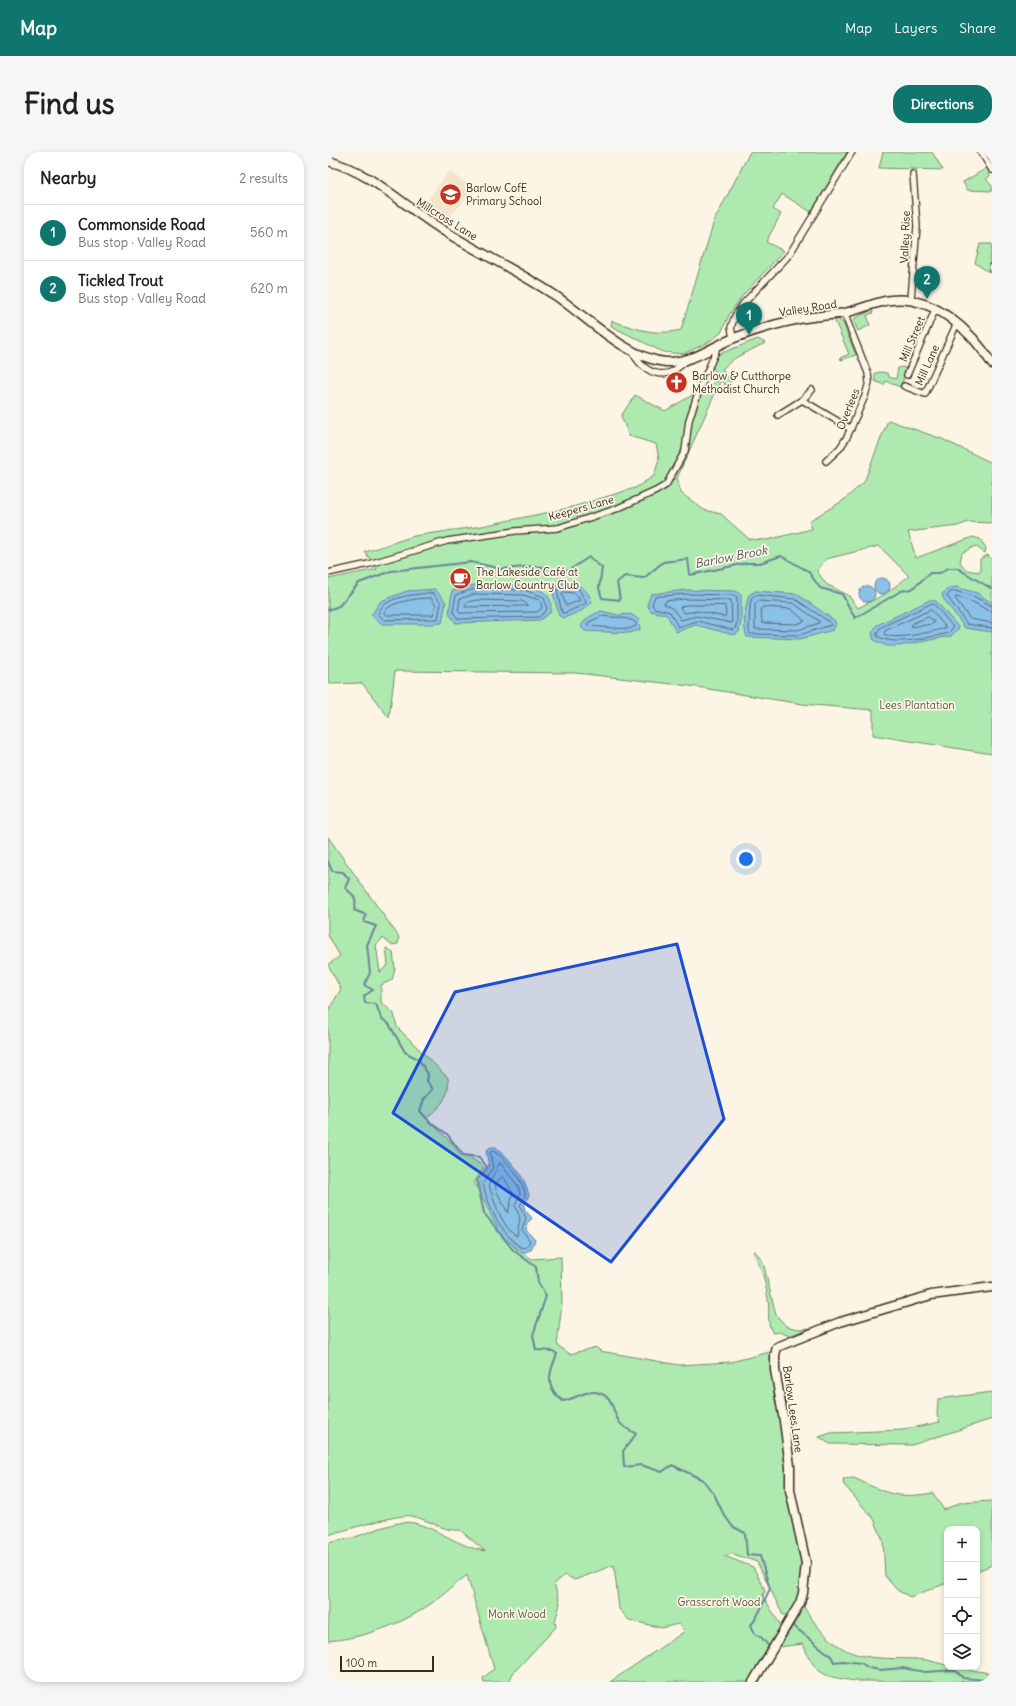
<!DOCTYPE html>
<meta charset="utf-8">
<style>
body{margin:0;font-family:Delius,sans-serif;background:#f6f6f6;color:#202124}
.controls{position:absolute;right:12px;bottom:12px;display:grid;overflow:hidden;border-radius:8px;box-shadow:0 2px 6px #0003}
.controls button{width:36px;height:36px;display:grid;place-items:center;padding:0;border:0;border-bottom:1px solid #e0e0e0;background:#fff;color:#202124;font:20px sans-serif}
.scale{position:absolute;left:12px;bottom:10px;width:94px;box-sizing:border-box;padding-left:4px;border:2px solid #3b2a1e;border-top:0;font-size:11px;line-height:14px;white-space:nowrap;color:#3b2a1e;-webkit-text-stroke:3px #fcf5e5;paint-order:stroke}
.you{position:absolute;left:418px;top:707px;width:14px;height:14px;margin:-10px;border:3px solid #fff;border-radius:50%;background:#1a73e8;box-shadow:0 0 0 6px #1a73e833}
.badge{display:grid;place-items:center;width:26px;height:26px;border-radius:50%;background:#0f766e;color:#fff;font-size:13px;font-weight:700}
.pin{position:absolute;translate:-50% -33px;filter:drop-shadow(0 1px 2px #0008)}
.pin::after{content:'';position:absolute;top:21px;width:14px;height:12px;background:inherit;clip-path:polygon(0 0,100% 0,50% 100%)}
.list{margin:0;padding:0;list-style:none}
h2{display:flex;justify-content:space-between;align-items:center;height:52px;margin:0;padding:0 16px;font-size:17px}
h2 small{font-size:13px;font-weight:400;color:#757577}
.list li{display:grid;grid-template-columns:26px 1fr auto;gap:12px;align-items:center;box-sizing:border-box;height:56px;padding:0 16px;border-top:1px solid #e0e0e0}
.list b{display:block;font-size:15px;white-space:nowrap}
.list p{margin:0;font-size:13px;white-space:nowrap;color:#757577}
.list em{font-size:13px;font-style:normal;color:#757577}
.icon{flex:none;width:22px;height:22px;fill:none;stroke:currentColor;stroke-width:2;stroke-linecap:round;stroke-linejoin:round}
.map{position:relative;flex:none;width:664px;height:1530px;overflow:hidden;border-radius:16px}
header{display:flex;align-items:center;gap:24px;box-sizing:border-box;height:56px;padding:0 20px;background:#0f766e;color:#fff}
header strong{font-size:19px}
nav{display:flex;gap:22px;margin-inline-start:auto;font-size:14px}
.intro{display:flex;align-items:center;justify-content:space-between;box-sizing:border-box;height:96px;padding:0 24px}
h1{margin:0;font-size:28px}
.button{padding:10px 18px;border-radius:16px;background:#0f766e;color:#fff;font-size:14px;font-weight:700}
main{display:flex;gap:24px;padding:0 24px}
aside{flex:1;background:#fff;border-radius:16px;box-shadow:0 2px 6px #0003}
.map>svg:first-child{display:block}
.built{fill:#f4e4cc}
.green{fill:#aeeab0;stroke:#748a67;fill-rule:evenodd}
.water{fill:#8ac1e8;stroke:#6a8597}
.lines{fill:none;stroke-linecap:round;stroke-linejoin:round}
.shore{stroke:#5b666f;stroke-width:1}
.stream{stroke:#6a8597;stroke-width:2}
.street-casing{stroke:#3b2a1e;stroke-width:8}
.secondary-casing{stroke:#3b2a1e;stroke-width:11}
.street{stroke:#fcf5e5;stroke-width:5.5}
.secondary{stroke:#fcf5e5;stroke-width:8}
.marked{fill:#1d4ed8;fill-opacity:0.2;stroke:#1d4ed8;stroke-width:3;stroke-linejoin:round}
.labels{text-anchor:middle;stroke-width:3.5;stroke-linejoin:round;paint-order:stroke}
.poi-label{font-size:11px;fill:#3b2a1e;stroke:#fcf5e5;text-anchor:start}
.street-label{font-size:11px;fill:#3b2a1e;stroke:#fcf5e5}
.park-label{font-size:11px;fill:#585a42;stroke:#fcf5e5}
.water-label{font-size:12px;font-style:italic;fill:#53575b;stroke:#fcf5e5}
</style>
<header>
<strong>Map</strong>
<nav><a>Map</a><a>Layers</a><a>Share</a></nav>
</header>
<div class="intro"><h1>Find us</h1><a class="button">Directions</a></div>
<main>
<aside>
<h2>Nearby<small>2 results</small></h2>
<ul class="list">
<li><span class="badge">1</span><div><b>Commonside Road</b><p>Bus stop · Valley Road</p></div><em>560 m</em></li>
<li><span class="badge">2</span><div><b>Tickled Trout</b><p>Bus stop · Valley Road</p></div><em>620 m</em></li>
</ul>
</aside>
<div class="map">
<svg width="664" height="1530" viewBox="0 0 664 1530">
<rect width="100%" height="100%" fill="#fcf5e5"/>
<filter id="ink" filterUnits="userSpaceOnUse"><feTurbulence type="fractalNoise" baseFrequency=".025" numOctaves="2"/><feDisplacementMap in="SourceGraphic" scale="8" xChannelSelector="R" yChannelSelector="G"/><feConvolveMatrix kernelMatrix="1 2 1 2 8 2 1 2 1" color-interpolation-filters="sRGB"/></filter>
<g filter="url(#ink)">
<path class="built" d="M121,19L145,36L138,47L115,72L93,57Z"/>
<path class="green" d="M422,0H519L483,60L454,42L445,57L453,62L438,90L456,99L415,143L401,163L393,181L379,191L355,202L335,200L283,174L284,169C310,177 326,184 353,178L386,69Z
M555,0H604L615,18L551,16Z
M659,16L662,24L658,27L664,34V39L639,38L635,30Z
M652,92H664C664,101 659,112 662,121L647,111Z
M544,158L545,161L539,163L542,173L530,179L526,170L527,166Z
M506,167H510L515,171L528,203L513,208L512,206L521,202Z
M430,187L437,191L407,206L394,217L403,230L397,233L393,228L349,326L353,341L376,358L393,362L421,387L439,388L484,377L481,369L516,348L536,330L560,268L614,287L664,311V371L640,370L630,374L580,380L588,406L645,385L652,387L658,396L657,401L647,394L634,401L632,410L638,418L652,420V407L660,403L664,408V602L545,583V558L474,552L362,534L248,521L67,519L61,566L34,531L0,532V427L49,417L37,400L86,384L154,374L241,356L307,336L326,324L331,307L328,292L301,284L293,264L307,243L337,259L392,227L384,214L387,207L391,202ZM551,394L581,424L557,442L530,456L520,443L498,432L489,419L498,407Z
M574,215L580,217L572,235L558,229L556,233L547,229V221L552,220L559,221L561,225L568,227L570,216Z
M0,685L71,785L70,792L63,793L55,786L48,793L52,820L60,813L58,796L65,800L67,817L64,828L53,833V850L66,862L69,875L120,926C123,944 111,956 98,966L124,991L133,1004L145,1007L156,1015L146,1031L186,1095L204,1107L233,1105L234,1152L229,1193L242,1202L268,1195L272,1199L351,1213L403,1210L442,1200L458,1313L460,1351L468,1375L475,1412L472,1441L461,1463H455L429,1410L405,1402L396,1404L425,1415L437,1438L435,1444L453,1474L421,1530H282L357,1479L350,1472L334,1476L301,1468L291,1457L286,1413L247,1428L237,1423L226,1431L232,1452L227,1469L228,1475L185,1521L181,1530H156L155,1526L166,1517L139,1423C125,1434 111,1447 95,1457C67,1475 33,1486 0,1489V1391C8,1389 16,1388 24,1386C41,1381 69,1367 86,1371C111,1377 131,1395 157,1399L132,1378C115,1380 101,1367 83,1364C73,1361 14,1379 0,1383V859L13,837L0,813L12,804L0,783Z
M427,1099L435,1110L448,1163L458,1174L470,1177L482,1176L461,1184L452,1180L445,1181C438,1173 442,1158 440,1148C438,1131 433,1114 425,1100Z
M664,1240V1267L584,1293L502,1292L491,1285L503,1281L574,1278L612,1270L609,1263L610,1247Z
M526,1326C560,1342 567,1347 605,1341L616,1358L631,1351L664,1349V1413L649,1419V1377H619V1431L582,1445L569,1438L557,1424L555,1388L546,1367L516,1333L515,1327Z
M475,1453C486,1473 506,1496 528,1502C550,1509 576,1505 598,1508C605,1509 612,1512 619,1513V1515L664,1521V1530L527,1529C495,1524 488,1524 475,1492L451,1495L469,1468Z"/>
<path class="water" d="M546 434a8 8 0 1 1 16 0a8 8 0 1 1-16 0Z
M235,431C250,430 260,436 264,451L253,459L236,466L231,464L224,436L228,432Z
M146,433C165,434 204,429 218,442C223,446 223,454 223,460L212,468L128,471L121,462L124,439Z
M531 442a8 8 0 1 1 16 0a8 8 0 1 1-16 0Z
M628,435L649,441L664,451V480L637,476L615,446L614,442L620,436Z
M107,437L118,450L114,471L103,472H54L43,463L53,449L79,439Z
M359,438L407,439L413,443V470L411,480L406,483L368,473L348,480L339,463L323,459L319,453L323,442Z
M427,439L469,442L507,469L508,472L505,478L472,487L419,485C414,474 417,455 421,443Z
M602,448L608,449L631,476L623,484L571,494H559L546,488L544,481L549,473Z
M273,459L290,463L303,462L311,468L312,478L301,481L257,479L253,475C256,466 265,463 273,459Z
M163,995H168C184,1009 196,1023 201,1043L196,1054L197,1058L204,1066L199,1072L198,1078L207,1088L203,1098L194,1101L173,1083L154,1045L151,1030L161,1015L158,999Z"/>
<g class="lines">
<path class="shore" d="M236,435L250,436L259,451L237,461H234L229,438Z
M147,437L196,438L216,445L219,458L211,465L130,467L125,460L128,443Z
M236,440L247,441L252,448L238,454L234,442Z
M105,441L113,451L110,467L56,468L50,462C55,444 89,442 105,441Z
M147,442L195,443L212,448L214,456L209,460L132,461L130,459L132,447Z
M359,442L405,443L409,445V470L407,477L405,478L369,469L350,475L342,460L326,456L324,452L327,445Z
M428,443L467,447L503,471V473L471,483L422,482L421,479L422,453L424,446Z
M103,446L108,453L105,463H58L56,461C61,449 91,446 103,446Z
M359,447L403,448L404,471L368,464L353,468L345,457L336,452L338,449Z
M148,448L194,449L200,453L197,454L137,455L138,451Z
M430,449L465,451L491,469V471L470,478L427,477V453Z
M603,452L607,453L625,475L621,481C602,485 567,495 549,484V481L552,476Z
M397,454L398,463L396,465L370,459L356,461L352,456L354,454L359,453Z
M664,454L647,445L627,439L622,440L619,444L639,472L664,476
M435,455L463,457L477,469L469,472L434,471L433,457Z
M603,458L617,474V476C604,480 566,489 556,482L557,479Z
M664,459L659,458L645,450L629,445L627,446L642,467L664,471
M274,464C285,466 299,464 308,471V474L301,477L259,474L260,471Z
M601,465L606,470L605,472L583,475L584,472Z
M164,999C174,1000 198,1032 197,1043C197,1046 193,1050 192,1054L198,1066L194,1078L202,1089L199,1095L194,1096C173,1082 160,1055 155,1031L165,1016L162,1001Z
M172,1011L190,1034L192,1042L187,1053L192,1066L189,1084C176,1079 164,1046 161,1032Z
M175,1024L185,1041L180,1061L169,1040L167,1033Z"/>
<path class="stream" d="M0,458L11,454L31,431L63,419L143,410L174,417L207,414L240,419L261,405L274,416L271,436L274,446L292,448L289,430L297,424L316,426L335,410L360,407L362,423L419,411H432L453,404L480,419L492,436L514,442L527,466L573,439L584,437L602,421H612L620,416H629L664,437
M0,709L4,719L15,720L21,727L17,736C26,743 30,747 26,758L38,763L36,770L48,774L39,793L42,821L36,833L45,838L36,844L37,851L48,852L53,866L61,872L77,900L90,907L100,922L99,929L105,937L96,947L92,959L101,969L119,982L135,1003L151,1005L159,1015L149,1029L156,1061L185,1098L208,1115L210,1130L218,1144L205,1183L208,1198L225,1199L229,1202C221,1221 216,1235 235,1249C246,1247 260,1237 271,1241C285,1244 285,1262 292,1271C296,1276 304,1279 308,1282L295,1299L296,1315L313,1313L334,1320L344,1313L375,1328L386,1342L395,1361L404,1374L417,1381L419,1403L432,1404L442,1437C435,1449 433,1462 423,1473L427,1482L434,1486L442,1496
M463,1472L503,1504L506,1510L515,1509L533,1511L541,1516L551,1518L575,1516L597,1520L627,1518L635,1526L657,1528L660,1530"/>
<defs>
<path id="street" d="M653,0L664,18
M664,115V117
M583,147L589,74L585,22
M405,186L403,175L407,164L415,152L461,103L524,0
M305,201C311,213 325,225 340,221C346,220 353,213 358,209
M579,223L607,158
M576,234L597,242L629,171
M474,248L484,238
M450,263L474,248L523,277
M498,309L512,296L519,285L537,244L541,230L540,221L516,161
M0,421L41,412L119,389L187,379L230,376L288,357L328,339L338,333L357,299L361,268L371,238L388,199L386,195"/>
<path id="secondary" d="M0,9C43,20 76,54 113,77C151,101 192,120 228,144C260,166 300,207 338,210C367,211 383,194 409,185C428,178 447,172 467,168C483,164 500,164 516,161C532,158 547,150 563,148C605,143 644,179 664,212
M425,1530L472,1451L475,1441L478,1411L462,1338V1314L456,1269L447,1218V1203L449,1195L512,1170L603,1143L664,1135"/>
</defs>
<use href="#street" class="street-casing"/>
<use href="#secondary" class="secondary-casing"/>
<use href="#street" class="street"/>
<use href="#secondary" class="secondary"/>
</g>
</g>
<path class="marked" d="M349,792L396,967L283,1110L65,961L127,840Z"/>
<defs>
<symbol id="school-disc" viewBox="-11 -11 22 22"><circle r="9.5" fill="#c8321e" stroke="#fcf5e5"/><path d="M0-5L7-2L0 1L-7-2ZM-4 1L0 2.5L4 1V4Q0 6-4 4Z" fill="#fff"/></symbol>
<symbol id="church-disc" viewBox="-11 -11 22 22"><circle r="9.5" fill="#c8321e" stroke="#fcf5e5"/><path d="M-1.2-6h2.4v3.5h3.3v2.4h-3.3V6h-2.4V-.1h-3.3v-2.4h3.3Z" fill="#fff"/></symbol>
<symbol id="cafe-disc" viewBox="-11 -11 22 22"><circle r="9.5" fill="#c8321e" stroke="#fcf5e5"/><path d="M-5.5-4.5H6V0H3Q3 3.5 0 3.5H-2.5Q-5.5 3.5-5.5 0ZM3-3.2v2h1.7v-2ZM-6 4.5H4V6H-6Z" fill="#fff"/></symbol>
</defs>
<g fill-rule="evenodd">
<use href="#school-disc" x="110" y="30" width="25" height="25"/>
<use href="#church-disc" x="336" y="218" width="25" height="25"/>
<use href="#cafe-disc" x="120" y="414" width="25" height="25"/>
</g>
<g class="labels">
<g class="poi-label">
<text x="138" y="40">Barlow CofE<tspan x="138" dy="13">Primary School</tspan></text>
<text x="364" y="228">Barlow &amp; Cutthorpe<tspan x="364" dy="13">Methodist Church</tspan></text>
<text x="148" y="424">The Lakeside Café at<tspan x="148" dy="13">Barlow Country Club</tspan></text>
</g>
<g class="street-label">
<text transform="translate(119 67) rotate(32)" y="4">Millcross Lane</text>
<text transform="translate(577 85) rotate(-88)" y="4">Valley Rise</text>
<text transform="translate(480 156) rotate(-9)" y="4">Valley Road</text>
<text transform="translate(584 187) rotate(-67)" y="4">Mill Street</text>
<text transform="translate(599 213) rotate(-66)" y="4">Mill Lane</text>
<text transform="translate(520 257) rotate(-68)" y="4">Overlees</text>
<text transform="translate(253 356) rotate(-16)" y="4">Keepers Lane</text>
<text transform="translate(465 1257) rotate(82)" y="4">Barlow Lees Lane</text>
</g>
<g class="park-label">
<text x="589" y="557">Lees Plantation</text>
<text x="391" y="1454">Grasscroft Wood</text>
<text x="189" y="1466">Monk Wood</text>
</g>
<g class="water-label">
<text transform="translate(403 405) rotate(-11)" y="4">Barlow Brook</text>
</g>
</g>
</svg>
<div class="controls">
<button>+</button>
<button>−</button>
<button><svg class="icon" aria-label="locate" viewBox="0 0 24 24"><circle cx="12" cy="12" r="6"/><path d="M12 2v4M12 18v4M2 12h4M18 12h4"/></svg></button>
<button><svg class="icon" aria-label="layers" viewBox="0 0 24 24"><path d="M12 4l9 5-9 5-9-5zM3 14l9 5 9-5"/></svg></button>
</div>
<div class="scale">100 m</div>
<div class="you"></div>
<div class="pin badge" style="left:421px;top:183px">1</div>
<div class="pin badge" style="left:599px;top:147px">2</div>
</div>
</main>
